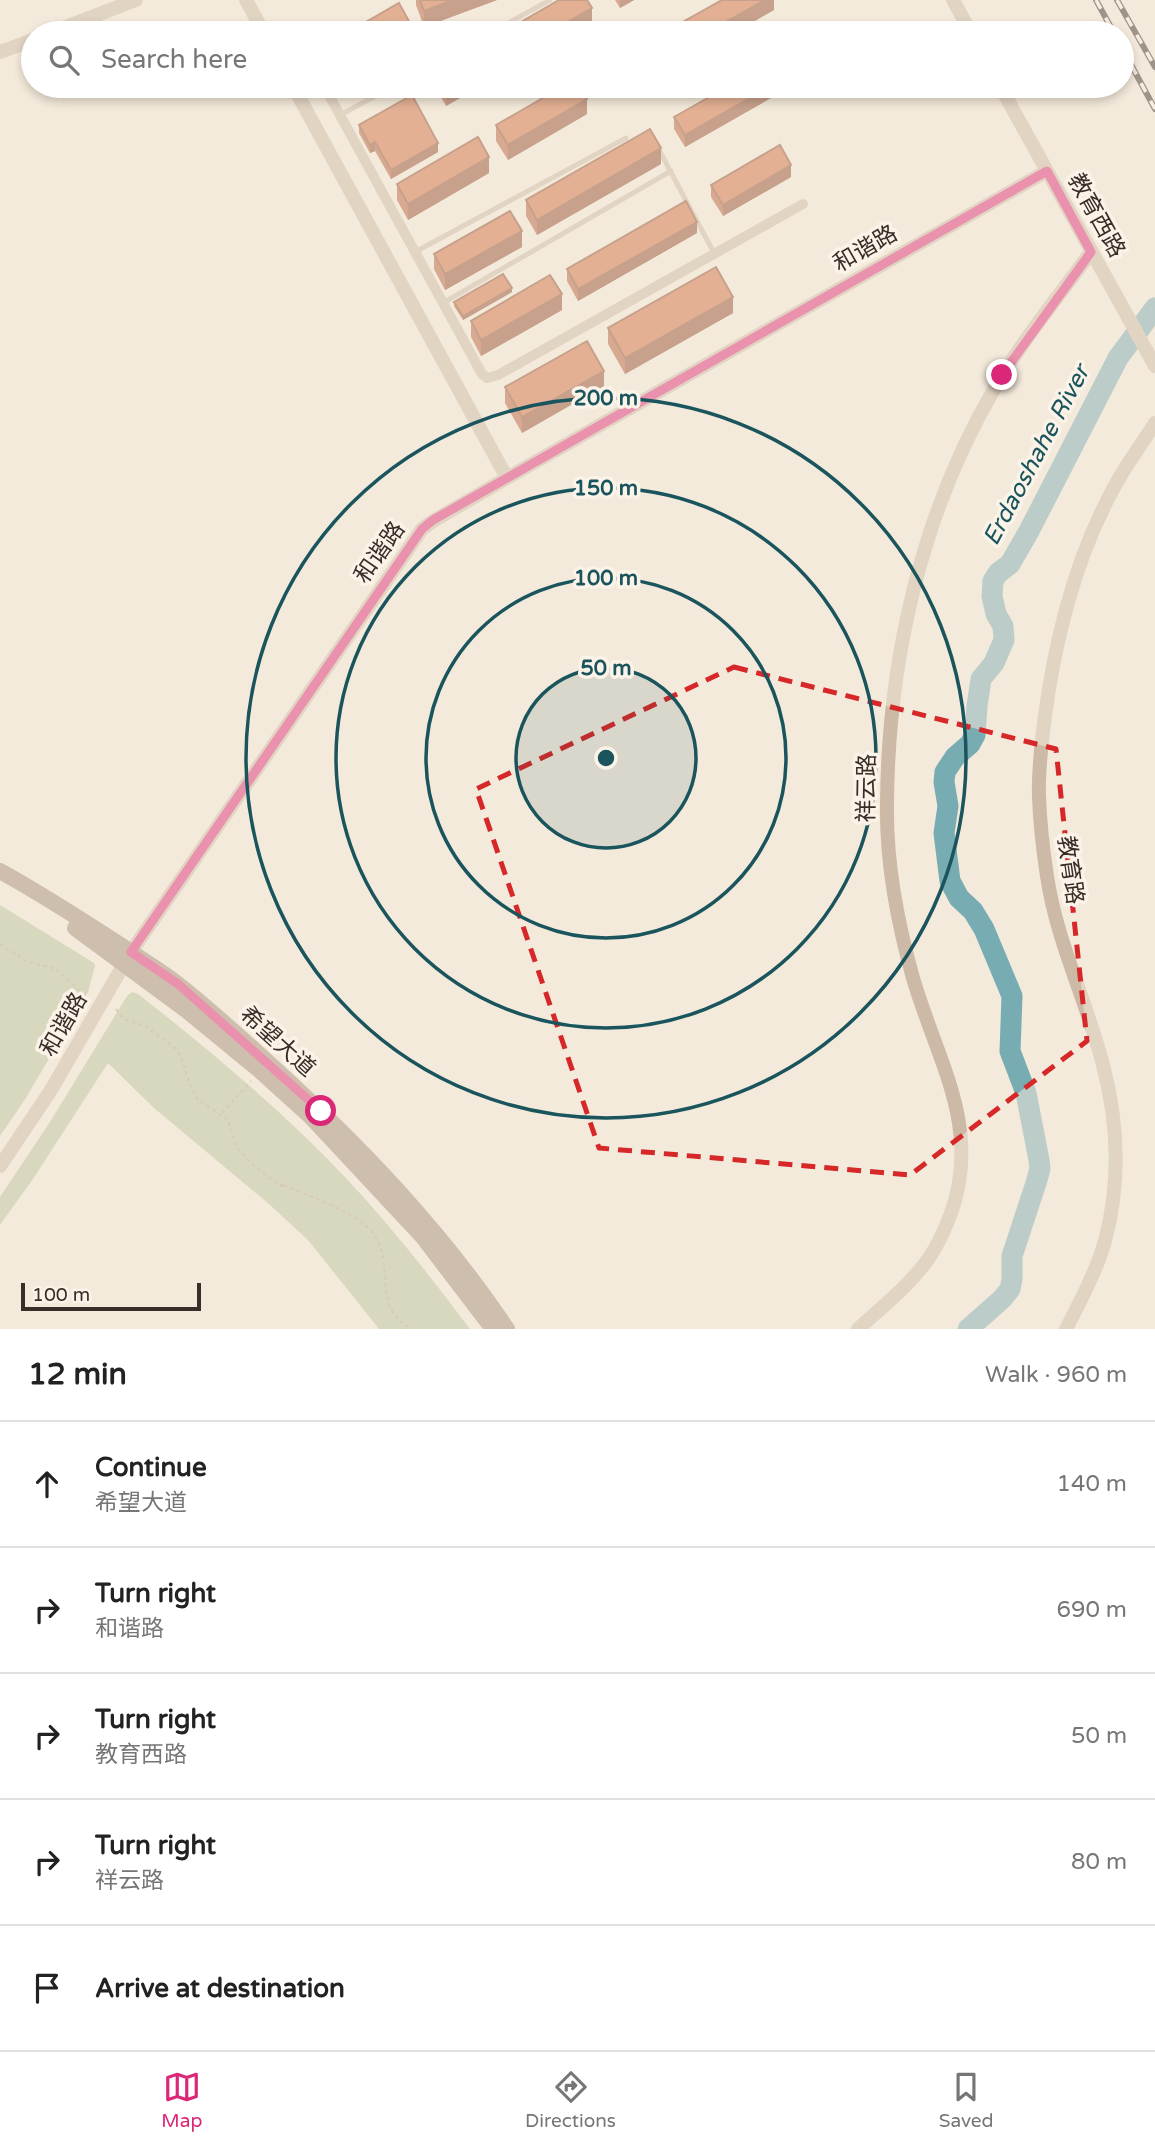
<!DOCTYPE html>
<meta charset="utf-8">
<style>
body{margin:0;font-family:"Varela Round","Noto Sans SC",sans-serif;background:#f2f2f2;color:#222}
.scale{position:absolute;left:21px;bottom:18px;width:180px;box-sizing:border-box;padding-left:7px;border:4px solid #382e28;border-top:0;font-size:19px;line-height:24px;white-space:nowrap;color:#382e28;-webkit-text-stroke:5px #fbf3e8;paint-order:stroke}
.stop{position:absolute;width:21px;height:21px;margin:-16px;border:5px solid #db2777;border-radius:50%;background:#fff}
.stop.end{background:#db2777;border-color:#fff;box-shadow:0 2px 7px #0008}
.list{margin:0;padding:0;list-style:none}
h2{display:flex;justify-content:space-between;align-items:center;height:91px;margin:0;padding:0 28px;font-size:30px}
h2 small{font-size:23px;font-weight:400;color:#767676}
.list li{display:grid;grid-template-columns:46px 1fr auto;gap:21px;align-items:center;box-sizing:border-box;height:126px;padding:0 28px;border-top:2px solid #e0e0e0}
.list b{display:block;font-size:26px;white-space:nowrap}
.list p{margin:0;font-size:23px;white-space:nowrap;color:#767676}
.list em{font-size:23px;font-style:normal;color:#767676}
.icon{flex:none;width:38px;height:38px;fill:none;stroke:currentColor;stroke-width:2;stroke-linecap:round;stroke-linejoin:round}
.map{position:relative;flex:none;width:1155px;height:1329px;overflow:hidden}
.search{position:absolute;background:#fff;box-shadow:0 4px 10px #0003;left:21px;right:21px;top:21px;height:77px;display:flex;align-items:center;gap:18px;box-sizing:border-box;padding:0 24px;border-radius:38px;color:#767676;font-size:26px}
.sheet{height:721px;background:#fff}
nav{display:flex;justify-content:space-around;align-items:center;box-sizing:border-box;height:98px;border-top:2px solid #e0e0e0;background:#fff;font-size:19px;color:#767676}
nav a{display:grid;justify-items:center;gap:4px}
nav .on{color:#db2777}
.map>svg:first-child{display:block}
.green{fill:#b3c49a}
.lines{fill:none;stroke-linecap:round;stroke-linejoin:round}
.river{stroke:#78acb3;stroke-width:21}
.path{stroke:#b9a490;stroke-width:2;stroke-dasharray:3.5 3.5;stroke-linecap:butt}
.service{stroke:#cdbaa6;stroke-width:5}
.minor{stroke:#cdbaa6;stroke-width:10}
.tertiary{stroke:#cdbaa6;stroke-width:14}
.secondary{stroke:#a18977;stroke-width:16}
.rail-casing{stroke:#382e28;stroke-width:6}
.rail{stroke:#fbf3e8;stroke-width:3.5;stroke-dasharray:10;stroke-linecap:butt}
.wall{fill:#b15c36}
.shaded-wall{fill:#904b2c}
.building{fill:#ce6b3f;stroke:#904b2c;stroke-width:2}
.route{stroke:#db2777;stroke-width:9}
.marked{fill:none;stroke:#d62828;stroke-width:5;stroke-dasharray:14 9;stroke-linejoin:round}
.ring{fill:none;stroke:#1a545d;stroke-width:3.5}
.labels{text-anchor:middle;stroke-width:7;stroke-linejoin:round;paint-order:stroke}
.street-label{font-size:23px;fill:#382e28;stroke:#fbf3e8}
.water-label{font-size:24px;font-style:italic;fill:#1a545d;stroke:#fbf3e8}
.centre{fill:#1a545d;stroke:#fbf3e8;stroke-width:3.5}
.ring-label{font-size:21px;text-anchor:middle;font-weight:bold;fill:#1a545d;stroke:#fbf3e8;stroke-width:7;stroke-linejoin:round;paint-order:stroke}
</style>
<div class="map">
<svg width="1155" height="1329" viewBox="0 0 1155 1329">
<rect width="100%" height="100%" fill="#f4eadb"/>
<path class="green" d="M0,905L94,963L95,966L88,992L26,1098L0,1136Z
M132,992L138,994C211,1051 281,1110 345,1177C390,1225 431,1277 470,1329H379L308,1240L269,1204L154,1108L108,1063L33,1179L0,1225V1197L50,1122L127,996Z"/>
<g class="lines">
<path class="river" d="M968,1329L1002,1299L1010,1289L1012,1279V1256L1036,1183L1040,1169L1039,1160L1026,1093L1010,1051L1012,996L984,929L973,911L959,898L950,881L944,833L948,806L944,782L945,772L955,757L970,744L975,735L977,706L981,679L994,663L1004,640L1003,626L996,614L992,596L993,581L998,573L1010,564L1029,531L1118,358L1155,308"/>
<path class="path" d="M0,944L26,961L56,969L87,997
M116,1009L124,1019L145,1026L175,1048L181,1056L190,1085L197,1099L228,1120L237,1148L250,1162L277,1184L285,1187L281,1184C305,1194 357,1213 372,1232C398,1264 368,1303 411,1329
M222,1113L251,1081"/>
<path class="service" d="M490,33L550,0
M340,115L394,86
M658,148L714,253
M415,252L626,138
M443,303L671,171"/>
<path class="minor" d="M324,86L482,374L487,378L498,375L803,204"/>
<path class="tertiary" d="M246,0L264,33
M953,0L971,33
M50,33L136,0
M0,52L33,40
M293,86L507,478
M1000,86L1155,366
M0,1166L51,1090L131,952L422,529L433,521L507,478L1047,171
M858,1329C883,1306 910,1285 929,1258C938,1245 944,1231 950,1216C983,1128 937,1061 913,978C897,921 886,863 887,804C888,661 921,515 993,391C1021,342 1058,297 1091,252
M1066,1329C1080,1302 1099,1266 1106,1237C1120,1182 1118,1124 1104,1069C1088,1003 1057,944 1047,876C1043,850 1040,823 1039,797C1038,772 1041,748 1044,723C1054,645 1073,565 1110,495C1122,470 1140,447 1155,423"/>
<path class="secondary" d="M0,871C42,894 82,920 122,946C141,959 161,971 179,985C211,1010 241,1038 271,1065C359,1145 441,1230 507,1329
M75,928L186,1010L258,1069L310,1116L422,1236L493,1329"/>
<defs>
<path id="rail" d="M1096,0L1114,33
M1117,0L1155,67
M1122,48L1155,109"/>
</defs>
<use href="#rail" class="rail-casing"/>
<use href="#rail" class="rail"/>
</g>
<path class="wall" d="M416,0H497L424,27L416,5Z
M615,0H634L620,8Z
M436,86H481L446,106L436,89Z
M729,86H792L685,147L674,129V117Z
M587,114L508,160L496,141V125Z
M359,125L438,152L391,179L375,151L370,153L359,133Z
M661,164L537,235L526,216V200Z
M489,173L408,220L397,200V184Z
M791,177L723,216L711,197V185Z
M697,233L578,301L567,281V269Z
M522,247L445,290L434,269V254Z
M512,292L463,320L454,306V302Z
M562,310L481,356L471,337V321Z
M733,313L625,374L608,344V328Z
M604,386L522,433L505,403V387Z"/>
<path class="shaded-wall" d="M453,0H497L424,27V11Z
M620,0H634L620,8Z
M765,0H774V10L734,33H706Z
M592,8V22L572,33H548Z
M410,23V33H392Z
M457,86H481L446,106V92Z
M771,86H792L685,147V135Z
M587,99V114L508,160V145Z
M375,142V151L370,153V145Z
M438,143V152L391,179V170Z
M661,148V164L537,235V220Z
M489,157V173L408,220V204Z
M791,165V177L723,216V205Z
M697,222V233L578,301V289Z
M522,231V247L445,290V274Z
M512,288V292L463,320V316Z
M562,294V310L481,356V340Z
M733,297V313L625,374V358Z
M604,371V386L522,433V417Z"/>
<path class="building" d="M420,0H453L424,11Z
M559,0H587L592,8L548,33H502Z
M722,0H765L706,33H663Z
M399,3L410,23L392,33H347Z
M442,86H457L446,92Z
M564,86H579L587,99L508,145L496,125Z
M729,86H771L685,135L674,117Z
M412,95L438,143L391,170L375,142L370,145L359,125Z
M650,129L661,148L537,220L526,200Z
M478,137L489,157L408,204L397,184Z
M780,145L791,165L723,205L711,185Z
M686,201L697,222L578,289L567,269Z
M510,211L522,231L445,274L434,254Z
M716,267L733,297L625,358L608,328Z
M503,274L512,288L463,316L454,302Z
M550,275L562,294L481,340L471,321Z
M587,341L604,371L522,417L505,387Z"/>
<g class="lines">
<path class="route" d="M321,1111L178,984L131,952L422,529L433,520L507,478L1047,171L1091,252L1002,375"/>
</g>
<path d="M0 0H1155V1329H0ZM734,667L1056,749L1087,1041L910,1175L599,1148L476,789Z" fill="#f4eadb" fill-opacity=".55" fill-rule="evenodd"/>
<path class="marked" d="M734,667L1056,749L1087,1041L910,1175L599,1148L476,789Z"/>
<circle cx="606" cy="758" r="90" fill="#1a545d" fill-opacity=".12"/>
<g class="ring">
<circle cx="606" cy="758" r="90"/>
<circle cx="606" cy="758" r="180"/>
<circle cx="606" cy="758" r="270"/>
<circle cx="606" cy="758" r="360"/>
</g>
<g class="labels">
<g class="street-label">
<text transform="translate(1097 215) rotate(61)" y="8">教育西路</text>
<text transform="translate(865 248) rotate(-30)" y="8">和谐路</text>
<text transform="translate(379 552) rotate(-55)" y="8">和谐路</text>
<text transform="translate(866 788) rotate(-89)" y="8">祥云路</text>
<text transform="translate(1071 870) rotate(82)" y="8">教育路</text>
<text transform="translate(63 1024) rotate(-60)" y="8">和谐路</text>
<text transform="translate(278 1041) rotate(42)" y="8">希望大道</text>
</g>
<g class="water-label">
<text transform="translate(1036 455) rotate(-62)" y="8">Erdaoshahe River</text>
</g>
</g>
<circle cx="606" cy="758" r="10" class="centre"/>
<g class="ring-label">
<text x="606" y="405">200 m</text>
<text x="606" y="495">150 m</text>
<text x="606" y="585">100 m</text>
<text x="606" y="675">50 m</text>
</g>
</svg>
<div class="scale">100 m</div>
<div class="stop" style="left:321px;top:1111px"></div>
<div class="stop end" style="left:1002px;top:375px"></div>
<div class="search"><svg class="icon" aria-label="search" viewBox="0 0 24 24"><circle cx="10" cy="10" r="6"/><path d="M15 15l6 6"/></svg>Search here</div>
</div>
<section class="sheet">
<h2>12 min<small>Walk · 960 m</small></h2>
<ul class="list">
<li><svg class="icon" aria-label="ahead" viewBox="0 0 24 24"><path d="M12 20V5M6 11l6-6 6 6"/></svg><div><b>Continue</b><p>希望大道</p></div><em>140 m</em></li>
<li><svg class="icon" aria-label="right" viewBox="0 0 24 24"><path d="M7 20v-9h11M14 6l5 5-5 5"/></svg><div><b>Turn right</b><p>和谐路</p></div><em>690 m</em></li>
<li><svg class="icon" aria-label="right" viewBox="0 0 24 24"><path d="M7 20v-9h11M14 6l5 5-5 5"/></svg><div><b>Turn right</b><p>教育西路</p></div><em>50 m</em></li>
<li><svg class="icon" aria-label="right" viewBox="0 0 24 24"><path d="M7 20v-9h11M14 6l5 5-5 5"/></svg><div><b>Turn right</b><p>祥云路</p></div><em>80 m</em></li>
<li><svg class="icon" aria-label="arrive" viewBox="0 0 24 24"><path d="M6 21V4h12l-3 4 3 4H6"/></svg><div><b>Arrive at destination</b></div></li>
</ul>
</section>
<nav>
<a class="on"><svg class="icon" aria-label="map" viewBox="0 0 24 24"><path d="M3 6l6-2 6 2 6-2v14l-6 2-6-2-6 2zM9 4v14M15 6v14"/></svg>Map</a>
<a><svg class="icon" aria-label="directions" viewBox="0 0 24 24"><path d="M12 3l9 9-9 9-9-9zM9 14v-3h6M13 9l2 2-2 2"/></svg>Directions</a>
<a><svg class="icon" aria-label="saved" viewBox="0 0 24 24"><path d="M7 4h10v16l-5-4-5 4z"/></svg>Saved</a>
</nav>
